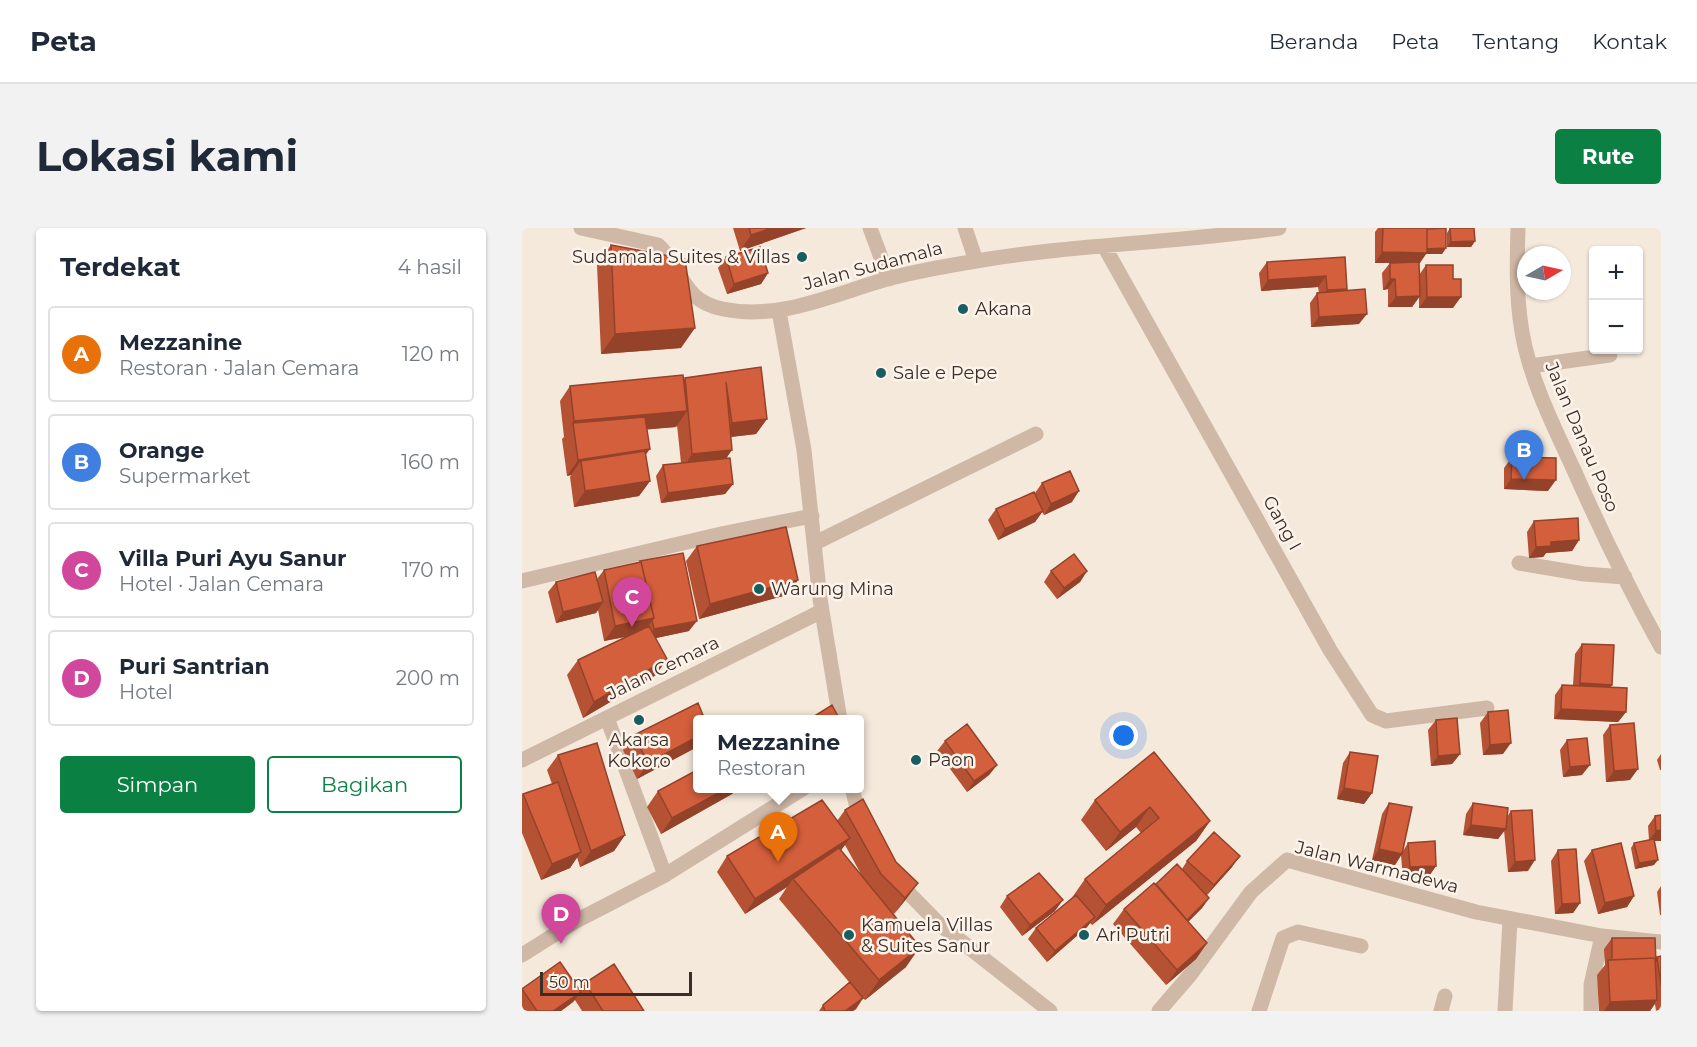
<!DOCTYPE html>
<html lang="id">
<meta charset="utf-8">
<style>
body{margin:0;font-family:Montserrat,sans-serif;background:#f2f2f3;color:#1f2937}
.controls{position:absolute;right:18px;top:18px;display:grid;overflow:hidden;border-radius:6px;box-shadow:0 2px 4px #0004}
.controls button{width:54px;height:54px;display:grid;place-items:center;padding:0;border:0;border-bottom:2px solid #e0e1e3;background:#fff;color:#1f2937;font:30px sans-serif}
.compass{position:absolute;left:995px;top:18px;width:54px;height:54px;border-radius:50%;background:#fff;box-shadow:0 2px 4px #0004;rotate:81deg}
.scale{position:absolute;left:18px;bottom:15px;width:152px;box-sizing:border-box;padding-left:6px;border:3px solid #3a2e28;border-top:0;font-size:16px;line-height:21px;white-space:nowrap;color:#3a2e28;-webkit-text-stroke:4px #fcf3ea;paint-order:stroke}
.you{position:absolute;left:602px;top:508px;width:21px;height:21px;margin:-15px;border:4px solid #fff;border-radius:50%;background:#1a73e8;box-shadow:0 0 0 9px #1a73e833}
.badge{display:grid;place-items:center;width:39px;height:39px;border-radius:50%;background:#0b8043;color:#fff;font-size:20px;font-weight:700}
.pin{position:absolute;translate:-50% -50px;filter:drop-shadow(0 2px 3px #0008)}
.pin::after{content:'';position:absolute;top:32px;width:21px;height:18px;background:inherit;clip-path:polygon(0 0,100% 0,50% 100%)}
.popup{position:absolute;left:171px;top:487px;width:171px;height:78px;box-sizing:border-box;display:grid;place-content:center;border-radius:6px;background:#fff;filter:drop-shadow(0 2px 4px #0005);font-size:20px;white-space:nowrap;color:#747a83}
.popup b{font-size:22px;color:#1f2937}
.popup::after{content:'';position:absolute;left:50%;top:100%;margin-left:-12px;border:12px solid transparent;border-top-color:#fff}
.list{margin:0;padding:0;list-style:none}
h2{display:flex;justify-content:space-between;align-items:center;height:78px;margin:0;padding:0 24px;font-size:26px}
h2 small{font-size:20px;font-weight:400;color:#747a83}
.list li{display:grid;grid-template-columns:39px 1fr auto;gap:18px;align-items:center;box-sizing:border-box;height:96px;margin:0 12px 12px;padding:0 12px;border:2px solid #e0e1e3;border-radius:6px}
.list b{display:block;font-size:22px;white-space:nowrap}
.list p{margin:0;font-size:20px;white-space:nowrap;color:#747a83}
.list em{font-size:20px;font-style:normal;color:#747a83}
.actions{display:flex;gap:12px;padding:18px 24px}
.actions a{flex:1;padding:14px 0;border:2px solid #0b8043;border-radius:6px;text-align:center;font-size:21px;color:#0b8043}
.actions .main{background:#0b8043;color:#fff}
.map{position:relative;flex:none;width:1139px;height:783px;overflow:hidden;border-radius:6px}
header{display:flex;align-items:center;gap:36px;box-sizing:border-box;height:84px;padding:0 30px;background:#fff;border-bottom:2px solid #e0e1e3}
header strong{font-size:28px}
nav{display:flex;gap:33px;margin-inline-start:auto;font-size:21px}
.intro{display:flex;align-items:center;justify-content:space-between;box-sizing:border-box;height:144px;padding:0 36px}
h1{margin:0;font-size:42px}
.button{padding:15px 27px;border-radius:6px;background:#0b8043;color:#fff;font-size:21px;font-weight:700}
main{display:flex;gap:36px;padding:0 36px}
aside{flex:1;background:#fff;border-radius:6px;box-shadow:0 2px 4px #0004}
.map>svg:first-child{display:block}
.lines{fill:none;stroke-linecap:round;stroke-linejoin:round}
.minor{stroke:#cfb8a6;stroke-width:15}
.wall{fill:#b65234;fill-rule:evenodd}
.shaded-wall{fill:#94422a}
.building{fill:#d45f3c;stroke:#94422a;stroke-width:1.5}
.poi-dot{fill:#185d61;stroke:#fcf3ea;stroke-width:2}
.labels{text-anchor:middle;stroke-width:5;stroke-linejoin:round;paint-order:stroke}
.poi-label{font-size:18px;fill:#3a2e28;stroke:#fcf3ea;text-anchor:start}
.street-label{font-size:18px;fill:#3a2e28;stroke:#fcf3ea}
</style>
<header>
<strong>Peta</strong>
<nav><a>Beranda</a><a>Peta</a><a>Tentang</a><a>Kontak</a></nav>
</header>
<div class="intro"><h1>Lokasi kami</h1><a class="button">Rute</a></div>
<main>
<aside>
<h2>Terdekat<small>4 hasil</small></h2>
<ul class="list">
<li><span class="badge" style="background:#e8710a">A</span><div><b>Mezzanine</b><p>Restoran · Jalan Cemara</p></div><em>120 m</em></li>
<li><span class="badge" style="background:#3f7fe0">B</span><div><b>Orange</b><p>Supermarket</p></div><em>160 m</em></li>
<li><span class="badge" style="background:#d1479c">C</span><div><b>Villa Puri Ayu Sanur</b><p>Hotel · Jalan Cemara</p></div><em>170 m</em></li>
<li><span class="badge" style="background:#d1479c">D</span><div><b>Puri Santrian</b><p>Hotel</p></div><em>200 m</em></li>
</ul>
<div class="actions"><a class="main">Simpan</a><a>Bagikan</a></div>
</aside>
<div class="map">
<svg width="1139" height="783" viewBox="0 0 1139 783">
<rect width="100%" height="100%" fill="#f5e9dc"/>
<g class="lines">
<path class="minor" d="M59,0L136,17C162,42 159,73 201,81C257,93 312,66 365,51C394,43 424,38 454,33C554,16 656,15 757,0
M348,0L367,51
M443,0L454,33
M996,0C995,35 994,69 1000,104C1008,151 1031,197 1051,240C1078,301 1107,361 1139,419
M582,18L808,422L850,487L864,493L965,480
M257,83L282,222L298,371L318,492
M1008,138L1088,127
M293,315L514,206
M997,335L1062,346L1103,349
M0,353L199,306L290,288
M85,490L143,647
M0,532L300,383
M330,560L339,595
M375,653L416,695L528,783
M0,727L54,693L143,647L282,560
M637,783L668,747L729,664L765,632L954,684L1080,708L1139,714
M737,783L761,710L776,704L839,718
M919,783L923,768
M983,783L988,692
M1069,783V757L1080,708"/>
</g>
<path class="wall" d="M211,0H284L218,23Z
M856,0H905L924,20L920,26H904L897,35V47L904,37L931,80H897V69L890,79H866V61L861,62L860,45L868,35H853V4Z
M928,0L953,13L949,19H925V5Z
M89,17L159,120L79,126L75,37Z
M204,29L246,45L239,56L205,66L196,40Z
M823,29L824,63L837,96L789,99L788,75L795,65H797L796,59L739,63L737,45L745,34Z
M239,139L245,191L234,206L209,209L205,230L211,256L203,266L139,275L134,248L141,237L159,235L155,197L154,199L125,201L124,227L128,253L117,268L52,279L48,249L49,247L45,248L40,211L42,209L38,173L48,158L162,152L163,150Z
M990,229L1026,263L982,261V240Z
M520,255L550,274L522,287L520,284L513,294L476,312L466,292L474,281L513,265Z
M1012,293L1057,312L1050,323L1024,325L1021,329L1007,330L1005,304Z
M175,318L276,352L265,367L177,391L164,333Z
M82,342L167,403L134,410V447L61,490L45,447L56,432L104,409L82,413L76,382L74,385L34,395L26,364L34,354L75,351Z
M529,343H565L558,354L535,371L522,354Z
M1060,416L1090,457L1088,459L1104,484L1096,494L1032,491L1033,467L1040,457H1051L1053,426Z
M966,484L981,526L961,527L958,495Z
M175,492V519L115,551L101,522L112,507Z
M914,492L938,526L930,536L909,538L906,502Z
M1088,497L1108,552L1084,554L1081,507Z
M1045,512L1060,547L1041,549L1038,522Z
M423,513L475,537L467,547L445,564L415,523Z
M632,524L688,593L674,613L570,697L568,695L565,699L525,734L506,711L514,700L549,671L563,651L619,605L614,599L584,623L559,592L573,572Z
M828,524L850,565L842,576L815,571L821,535Z
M1139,526V542H1138L1135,532Z
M36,527L103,607L92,623L58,639L55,629L48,640L19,652L0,605V567L1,566L30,556L25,542Z
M175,561H214L210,566L139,606L125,579L136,563Z
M867,575L881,623L886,615L914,638L907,648L881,650L879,627L873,637L850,632L860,586Z
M951,575L985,589L989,583L1006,643L986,644L982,602L976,611L941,607L944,586Z
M323,582L385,670L372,686L365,679L384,739L343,772L341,770L334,781L331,783H297L301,777L327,754L257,671L265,659L223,686L195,644L205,628L315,593ZM323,617L340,648L319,622Z
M1139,587V613H1132V637L1113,641L1109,620L1112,615L1127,612L1126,598L1133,588Z
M1036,622L1058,675L1051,685L1033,686L1029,633Z
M1070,622L1112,668L1105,679L1076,686L1062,633Z
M665,633L710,639L685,667L687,670L680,680L666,694L685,715L674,731L644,757L591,696L602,681L660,641Z
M1139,658V687H1138L1135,664Z
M485,668L533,683L500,708L478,679Z
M1090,710L1134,731L1135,729L1139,728V783H1134L1133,776L1128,783H1077L1075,747L1083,737L1082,721Z
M63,755L122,783H60L53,772L51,774L39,783H1L0,782V761L57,762Z"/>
<path class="shaded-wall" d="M250,0H284L218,23L229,7Z
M953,13L949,19H925L929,14Z
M924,20L920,26H904L898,35H853L860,24L905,21Z
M246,45L239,56L205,66L212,56Z
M804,48L796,59L739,63L746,52Z
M868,51H873L866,61L861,62Z
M825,61L818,72L797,73L805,62Z
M898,68L890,79H866L874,69Z
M905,69H939L931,80H897Z
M845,86L837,96L789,99L797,89Z
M173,100L159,120L79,126L93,106Z
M165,183L154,199L53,208L51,195L41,209L52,193Z
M245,191L234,206L199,210L210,195Z
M128,221L117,236L59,233L49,247L45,248L56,232Z
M210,222L199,238L160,242L170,226Z
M989,251L1034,252L1026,263L982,261Z
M128,253L117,268L52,279L63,263Z
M211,256L203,266L139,275L146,265Z
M557,263L550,274L522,287L529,276Z
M521,283L513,294L476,312L483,301Z
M1057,312L1050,323L1024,325L1021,329L1007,330L1014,319L1029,314Z
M565,343L558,354L535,371L542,360Z
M276,352L265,367L177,391L188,376Z
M81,374L74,385L34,395L41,384Z
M132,390L121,405L82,413L93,398Z
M175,393L167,403L125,412L132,401Z
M145,431L134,447L61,490L72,474Z
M1058,455L1090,457L1082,468L1051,466Z
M1039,481L1104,484L1096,494L1032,491Z
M175,509V519L115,551L126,535Z
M989,515L981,526L961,527L968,517Z
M938,526L930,536L909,538L916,528Z
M475,537L467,547L445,564L452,553Z
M1068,537L1060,547L1041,549L1048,539Z
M1116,541L1108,552L1084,554L1092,543Z
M822,560L850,565L842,576L815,571Z
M204,561H214L210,566L139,606L150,590Z
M628,579L614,599L584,623L598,604Z
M688,593L674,613L570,697L584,677Z
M949,597L984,601L976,611L941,607Z
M1139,602V613H1127L1134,603Z
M103,607L92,623L58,639L69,623Z
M328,610L317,625L271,651L265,659L223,686L233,671Z
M857,621L880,626L873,637L850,632Z
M59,624L48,640L19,652L30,636Z
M718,628L710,639L684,668L692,657Z
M1013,632L1006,643L986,644L993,634Z
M1136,632L1132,637L1113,641L1117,635Z
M914,638L907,648L881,650L888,639Z
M396,655L385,670L372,686L383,670Z
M1112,668L1105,679L1076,686L1083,675Z
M687,670L680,680L657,703L664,692Z
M541,672L533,683L500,708L508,697Z
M1058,675L1051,685L1033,686L1040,676Z
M573,689L565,699L525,734L533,723Z
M685,715L674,731L644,757L655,742Z
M398,719L384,739L343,772L357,752Z
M59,764L51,774L39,783H31Z
M341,770L334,781L331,783H323Z
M1135,772L1128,783H1082L1088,774Z"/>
<path class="building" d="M227,0H250L229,7Z
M861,0H905V25L860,24Z
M924,0V20L905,21V1Z
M928,0H952L953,13L929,14Z
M89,17L163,31L173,100L93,106Z
M238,19L246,45L212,56L204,29Z
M823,29L825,61L805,62L804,48L746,52L745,34Z
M897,34L898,68L874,69L873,51H868V35Z
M904,37H931V51H939V69H905Z
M843,61L845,86L797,89L795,65Z
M239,139L245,191L210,195L204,154L210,222L170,226L163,150Z
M161,147L165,183L52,193L48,158Z
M123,189L128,221L56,232L51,195Z
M123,223L128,253L63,263L59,233Z
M990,229L1034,230V252L989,251Z
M208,230L211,256L146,265L141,237Z
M548,243L557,263L529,276L520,255Z
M512,264L521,283L483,301L474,281Z
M1056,290L1057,312L1029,314V318L1014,319L1012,293Z
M264,299L276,352L188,376L175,318Z
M161,325L175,393L132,401L130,392L132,390L119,334L118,333Z
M552,326L565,343L542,360L529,343Z
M119,334L132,390L93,398L82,342Z
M73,344L81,374L41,384L34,354Z
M127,398L145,431L72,474L56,432Z
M1060,416L1092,417L1090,457L1058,455Z
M1040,457L1105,460L1104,484L1039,481Z
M176,475L183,492H175V509L126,535L112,507Z
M310,477L318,492H286Z
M986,482L989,515L968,517L966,484Z
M935,490L938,526L916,528L914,492Z
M1112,495L1116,541L1092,543L1088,497Z
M445,496L475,537L452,553L423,513Z
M1065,510L1068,537L1048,539L1045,512Z
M75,515L103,607L69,623L36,527Z
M632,524L688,593L584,677L563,651L637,590L628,579L598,604L573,572Z
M828,524L856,528L850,565L822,560Z
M175,542V561H204L150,590L136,563Z
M36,554L59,624L30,636L1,566Z
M341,571L374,634L396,655L383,670L359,646L323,582Z
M300,572L328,610L233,671L205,628Z
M867,575L890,579L880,626L857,621Z
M951,575L986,580L984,601L949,597Z
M1010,582L1013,632L993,634L989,583Z
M1139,587V602L1134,603L1133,588Z
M692,604L718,628L692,657L665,633Z
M1132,611L1136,632L1117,635L1112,615Z
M913,613L914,638L888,639L886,615Z
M1099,615L1112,668L1083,675L1070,622Z
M317,620L398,719L357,752L271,651Z
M1054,621L1058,675L1040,676L1036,622Z
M655,636L687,670L665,692L634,656Z
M517,645L541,672L508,697L485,668Z
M632,655L685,715L655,742L602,681Z
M554,667L573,689L533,723L514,700Z
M1090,710H1133L1134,734L1133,730L1090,732Z
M1139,728V757L1135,729Z
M1133,730L1135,772L1088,774L1086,732Z
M38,734L59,764L31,783H15L0,761Z
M92,736L122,783H81L63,755Z
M328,754L341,770L323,783H303L301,777Z"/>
<g class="poi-dot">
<circle cx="280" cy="29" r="6"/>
<circle cx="441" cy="81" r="6"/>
<circle cx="359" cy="145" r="6"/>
<circle cx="237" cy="361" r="6"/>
<circle cx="117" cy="492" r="6"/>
<circle cx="394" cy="532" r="6"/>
<circle cx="327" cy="707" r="6"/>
<circle cx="562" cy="707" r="6"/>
</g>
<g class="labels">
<g class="poi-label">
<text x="268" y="35" text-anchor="end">Sudamala Suites &amp; Villas</text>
<text x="453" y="87">Akana</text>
<text x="371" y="151">Sale e Pepe</text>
<text x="249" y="367">Warung Mina</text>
<text x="117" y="518" text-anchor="middle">Akarsa<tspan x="117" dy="21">Kokoro</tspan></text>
<text x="406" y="538">Paon</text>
<text x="339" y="703">Kamuela Villas<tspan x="339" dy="21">&amp; Suites Sanur</tspan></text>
<text x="574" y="713">Ari Putri</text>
</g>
<g class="street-label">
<text transform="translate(351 38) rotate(-15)" y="6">Jalan Sudamala</text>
<text transform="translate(1060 209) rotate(67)" y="6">Jalan Danau Poso</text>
<text transform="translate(760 295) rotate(61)" y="6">Gang I</text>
<text transform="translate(141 440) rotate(-26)" y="6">Jalan Cemara</text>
<text transform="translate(855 639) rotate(14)" y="6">Jalan Warmadewa</text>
</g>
</g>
</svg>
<div class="controls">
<button>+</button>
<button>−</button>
</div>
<svg class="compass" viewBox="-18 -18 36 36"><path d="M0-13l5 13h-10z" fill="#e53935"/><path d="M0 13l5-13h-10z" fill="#747a83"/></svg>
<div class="scale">50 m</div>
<div class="you"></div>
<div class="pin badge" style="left:256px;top:634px;background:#e8710a">A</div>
<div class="popup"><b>Mezzanine</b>Restoran</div>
<div class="pin badge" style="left:1002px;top:252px;background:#3f7fe0">B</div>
<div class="pin badge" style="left:110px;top:399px;background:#d1479c">C</div>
<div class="pin badge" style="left:39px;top:716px;background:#d1479c">D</div>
</div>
</main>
